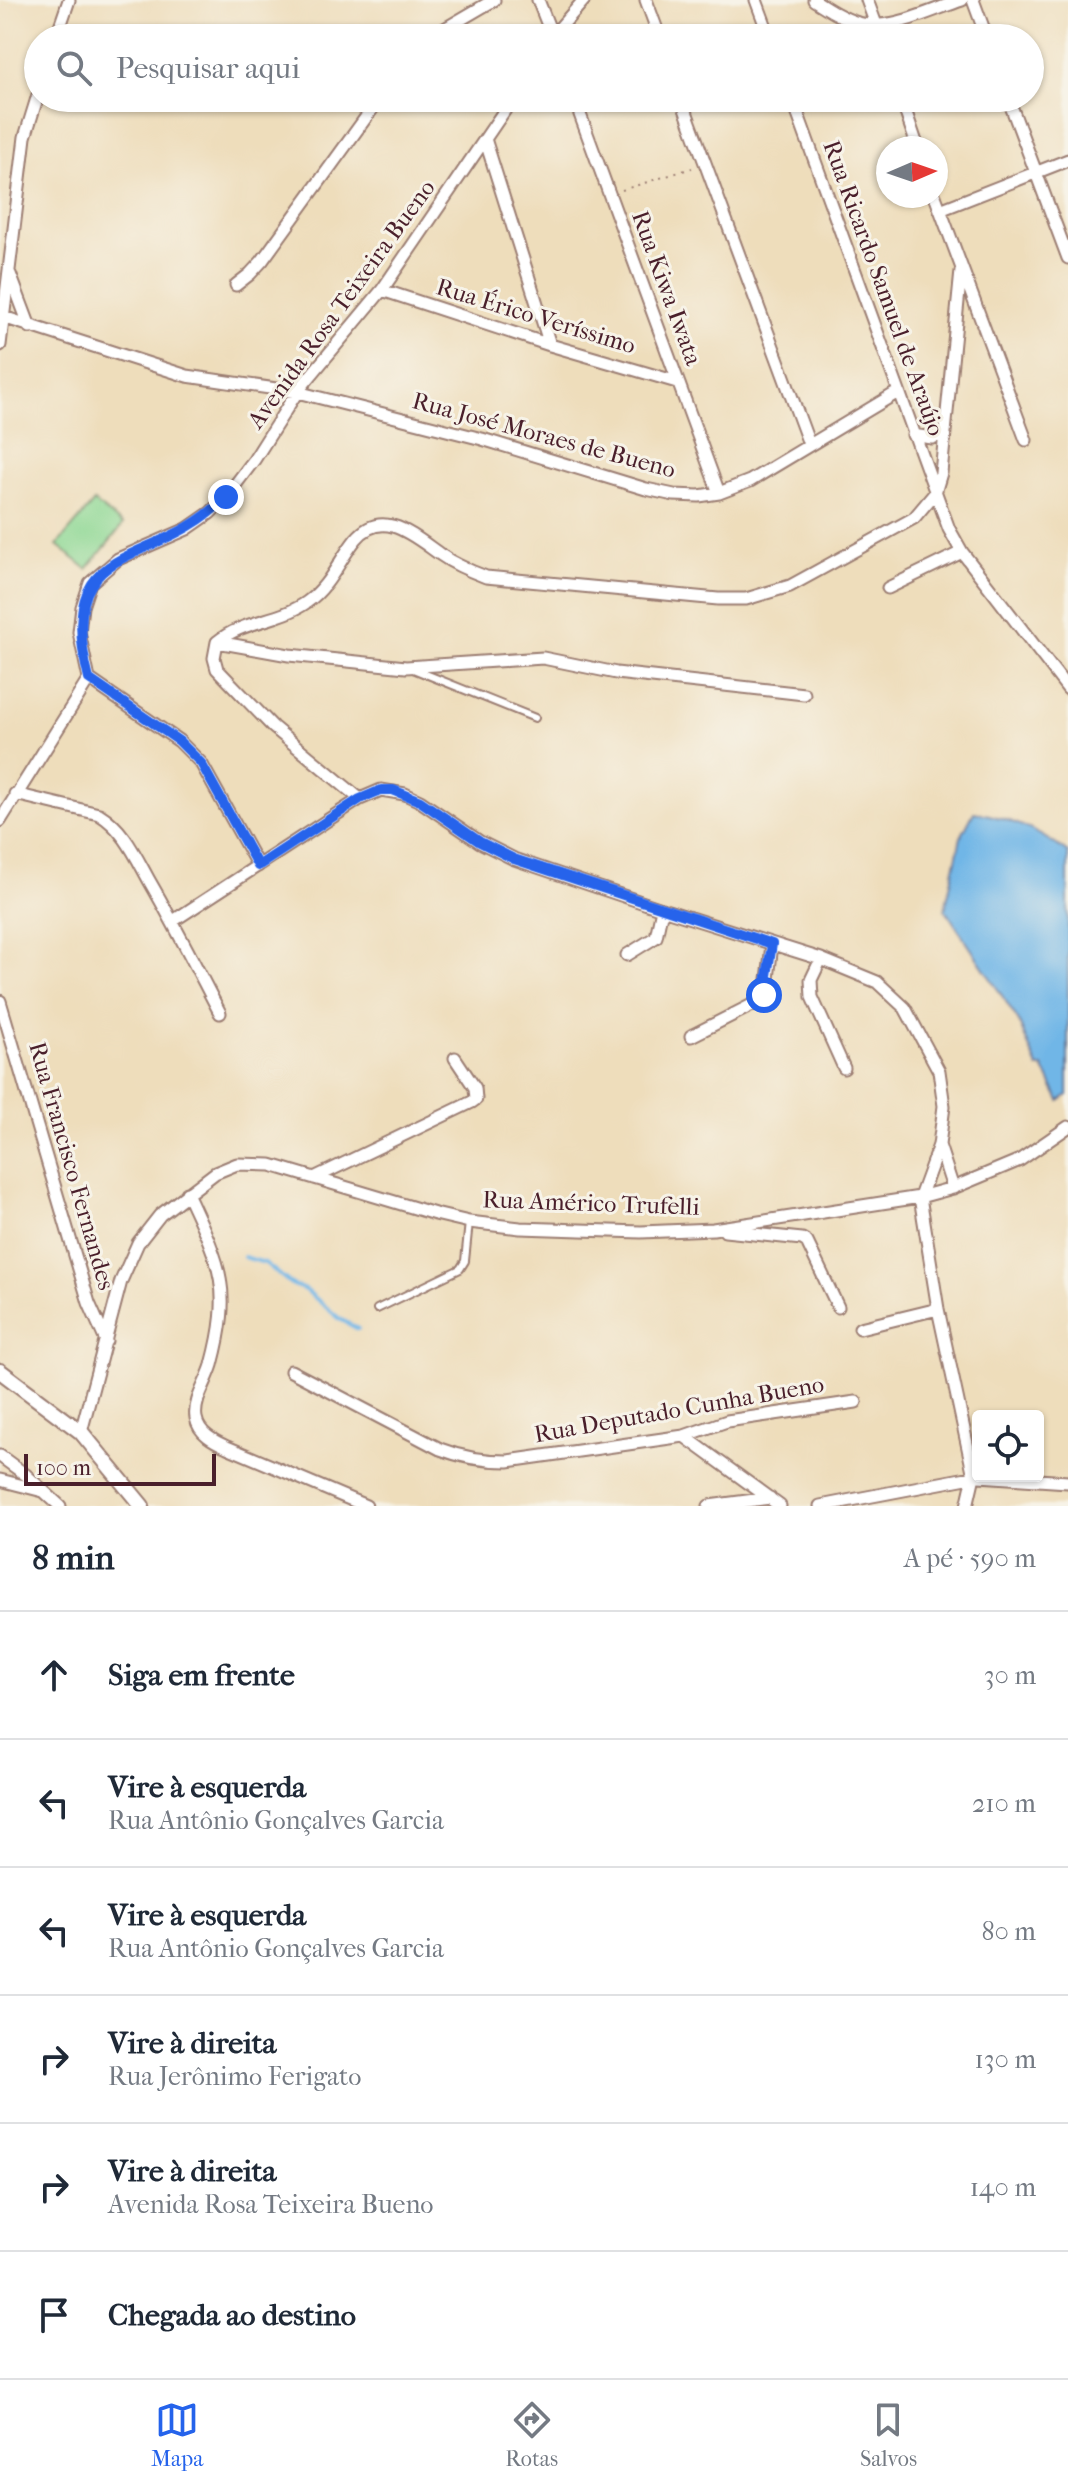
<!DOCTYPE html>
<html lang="pt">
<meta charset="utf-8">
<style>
body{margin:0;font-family:"IM FELL French Canon",serif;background:#f6f6f7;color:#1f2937}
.controls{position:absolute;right:24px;bottom:24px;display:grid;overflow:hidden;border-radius:8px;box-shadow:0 2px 6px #0004}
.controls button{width:72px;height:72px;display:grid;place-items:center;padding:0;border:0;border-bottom:2px solid #e0e1e3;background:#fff;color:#1f2937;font:40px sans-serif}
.compass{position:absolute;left:876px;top:136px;width:72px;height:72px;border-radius:50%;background:#fff;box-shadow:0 2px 6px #0004;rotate:88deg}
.scale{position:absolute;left:24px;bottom:20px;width:192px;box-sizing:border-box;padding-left:8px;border:4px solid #4a1f2b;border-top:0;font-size:22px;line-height:28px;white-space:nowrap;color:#4a1f2b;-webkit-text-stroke:6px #f7f3e8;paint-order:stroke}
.stop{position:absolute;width:24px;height:24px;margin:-18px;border:6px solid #2563eb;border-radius:50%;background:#fff}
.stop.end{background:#2563eb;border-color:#fff;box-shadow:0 2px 8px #0008}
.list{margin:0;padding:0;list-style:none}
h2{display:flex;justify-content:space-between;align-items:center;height:104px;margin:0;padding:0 32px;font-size:34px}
h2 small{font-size:26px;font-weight:400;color:#747a83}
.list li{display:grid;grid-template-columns:52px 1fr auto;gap:24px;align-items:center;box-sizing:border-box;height:128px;padding:0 32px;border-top:2px solid #e0e1e3}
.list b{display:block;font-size:30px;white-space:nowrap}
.list p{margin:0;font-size:26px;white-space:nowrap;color:#747a83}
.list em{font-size:26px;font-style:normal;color:#747a83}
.icon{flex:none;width:44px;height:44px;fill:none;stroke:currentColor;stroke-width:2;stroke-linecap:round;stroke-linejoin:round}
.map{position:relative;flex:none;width:1068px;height:1506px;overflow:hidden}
.search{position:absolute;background:#fff;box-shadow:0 2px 6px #0004;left:24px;right:24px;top:24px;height:88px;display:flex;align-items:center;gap:20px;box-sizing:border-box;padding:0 28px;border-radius:44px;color:#747a83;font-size:30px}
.sheet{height:872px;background:#fff}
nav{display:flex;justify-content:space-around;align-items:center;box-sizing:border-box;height:112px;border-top:2px solid #e0e1e3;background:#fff;font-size:22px;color:#747a83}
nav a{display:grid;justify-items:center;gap:4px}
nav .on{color:#2563eb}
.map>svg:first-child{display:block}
.green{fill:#8fd894;stroke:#6c7c60;stroke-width:2}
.water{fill:#70b6e7;stroke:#5d6a89;stroke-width:2}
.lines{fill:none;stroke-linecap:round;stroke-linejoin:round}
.stream{stroke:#70b6e7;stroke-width:4}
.service-casing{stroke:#9c7e73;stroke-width:10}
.minor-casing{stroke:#9c7e73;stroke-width:15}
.tertiary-casing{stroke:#9c7e73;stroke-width:18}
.path{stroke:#9c7e73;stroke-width:2;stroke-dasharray:2 6;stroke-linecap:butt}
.service{stroke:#fff;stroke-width:6}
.minor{stroke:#fff;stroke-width:11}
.tertiary{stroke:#fff;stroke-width:14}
.route{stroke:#2563eb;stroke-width:10}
.labels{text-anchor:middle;stroke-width:6;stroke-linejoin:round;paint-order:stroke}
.street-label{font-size:24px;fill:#4a1f2b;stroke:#f7f3e8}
</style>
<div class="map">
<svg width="1068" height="1506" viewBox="0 0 1068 1506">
<rect width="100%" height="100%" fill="#f7f3e8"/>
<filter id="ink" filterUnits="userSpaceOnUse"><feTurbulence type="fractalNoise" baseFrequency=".0125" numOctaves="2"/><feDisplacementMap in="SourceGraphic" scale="16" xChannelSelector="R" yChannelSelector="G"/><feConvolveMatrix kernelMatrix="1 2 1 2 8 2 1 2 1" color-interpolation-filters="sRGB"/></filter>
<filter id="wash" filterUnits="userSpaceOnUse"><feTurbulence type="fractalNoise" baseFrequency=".006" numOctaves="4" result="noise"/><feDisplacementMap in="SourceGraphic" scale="32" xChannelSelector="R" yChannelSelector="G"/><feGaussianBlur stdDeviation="1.8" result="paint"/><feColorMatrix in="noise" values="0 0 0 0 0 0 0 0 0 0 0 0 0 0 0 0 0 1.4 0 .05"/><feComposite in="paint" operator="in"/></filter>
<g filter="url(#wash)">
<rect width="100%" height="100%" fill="#edb"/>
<path class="green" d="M94,502L123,525L87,569L57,545Z"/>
<path class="water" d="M974,812C1009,817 1040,832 1068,853V1095L1060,1101L1043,1067L1038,1068L1018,1020L945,909L961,837Z"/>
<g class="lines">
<path class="stream" d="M244,1257L265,1263L291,1284L307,1291L340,1319L358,1329"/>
</g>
</g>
<g filter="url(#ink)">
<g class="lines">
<defs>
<path id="service" d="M413,669L535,718
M377,1309L460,1269L465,1261L469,1222"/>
<path id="minor" d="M538,0L553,38
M646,0L660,38
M756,0L770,38
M814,0C828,9 842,18 858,23C891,32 931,10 962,0
M867,0L881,38
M973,0L987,38
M56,38L69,0
M429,38L494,0
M551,38L584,0
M574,98L719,493
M681,98L809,444
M792,98L949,529L962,552L1068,689
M901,98L918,148
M1008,98L1068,258
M486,142L550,345
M935,196L1026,440
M940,210L1068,160
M10,274L30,327
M236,285L250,274L262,261L380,98
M382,290L550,345L677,382
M0,316L187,376L297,392L482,439L646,489L674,495L699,496L719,493L750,481L898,392
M0,345L25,137L38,95
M913,435L932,438L945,433
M888,588L962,552
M217,642L289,655L406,667L543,658L616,673L804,694
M89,679L179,741L201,763L258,866
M15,794L99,814C124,829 136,857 150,882C175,925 197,969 220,1013
M360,799L273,727L217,669L214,658L217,642C243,620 279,622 307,602C330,586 339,560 356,539C383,506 416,538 441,555C455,565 470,571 486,577L718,599H746L790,586L914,518L935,493L941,473L961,271
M0,821L89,679L79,632L82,607L90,583L118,559L187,529L210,513L226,497L254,460L297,392L382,290L513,98
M173,921L360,799L381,790L405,794L420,801L480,842L514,859L662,909L821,959L877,982L905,1008L939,1071L944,1106L939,1145L920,1197L938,1309L974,1476L967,1506
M627,955L656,937L662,909
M821,959L811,980L812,997L844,1068
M0,1001L89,1303L106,1341
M691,1036L758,1002L767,988L772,944
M939,1145L953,1188
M314,1178L472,1102L476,1099L475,1088L455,1058
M187,1193C220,1264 233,1287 212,1365C207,1382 193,1401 196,1418C199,1434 214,1441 227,1447L366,1506
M725,1231L802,1239L807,1242L838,1307
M860,1328L938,1309
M291,1371L440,1449C463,1458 483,1461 508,1461L684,1436L727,1421L856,1402
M81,1432L121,1281L138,1243L160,1215L215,1173L237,1164L271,1165L435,1214L469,1222L520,1228L641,1232L713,1229L920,1197L953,1188L1020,1160L1068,1127
M684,1436L780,1506
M0,1456L26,1475L60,1506
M979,1476L1068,1482
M0,1480L43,1491
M709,1506L770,1498
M820,1506L977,1476"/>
<path id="tertiary" d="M0,1371L81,1432L142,1506"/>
</defs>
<use href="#service" class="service-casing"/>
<use href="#minor" class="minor-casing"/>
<use href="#tertiary" class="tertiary-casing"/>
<path class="path" d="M622,190L692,168"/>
<use href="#service" class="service"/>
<use href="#minor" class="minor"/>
<use href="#tertiary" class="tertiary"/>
</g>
</g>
<g class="lines" filter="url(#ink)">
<path class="route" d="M226,497C155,572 52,533 89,679L179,741L201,763L258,866L360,799L381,790H393L420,801L480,842L514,859L772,944L764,995"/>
</g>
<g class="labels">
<g class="street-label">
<text transform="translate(667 288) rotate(70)" y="8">Rua Kiwa Iwata</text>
<text transform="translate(884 288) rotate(70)" y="8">Rua Ricardo Samuel de Araújo</text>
<text transform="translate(341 304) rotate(-54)" y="8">Avenida Rosa Teixeira Bueno</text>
<text transform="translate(536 316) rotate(17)" y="8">Rua Érico Veríssimo</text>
<text transform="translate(544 435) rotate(15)" y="8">Rua José Moraes de Bueno</text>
<text transform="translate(72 1166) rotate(74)" y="8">Rua Francisco Fernandes</text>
<text transform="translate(591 1203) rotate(2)" y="8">Rua Américo Trufelli</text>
<text transform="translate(679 1409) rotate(-10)" y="8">Rua Deputado Cunha Bueno</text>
</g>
</g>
</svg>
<div class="controls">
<button><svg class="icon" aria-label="locate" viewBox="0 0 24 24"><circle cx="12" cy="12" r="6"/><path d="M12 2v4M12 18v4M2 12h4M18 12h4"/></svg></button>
</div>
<svg class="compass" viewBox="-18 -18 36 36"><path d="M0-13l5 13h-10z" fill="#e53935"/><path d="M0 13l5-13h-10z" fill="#747a83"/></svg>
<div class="scale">100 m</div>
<div class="stop" style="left:764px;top:995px"></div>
<div class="stop end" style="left:226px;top:497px"></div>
<div class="search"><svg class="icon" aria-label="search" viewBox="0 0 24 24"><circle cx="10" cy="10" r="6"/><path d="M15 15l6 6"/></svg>Pesquisar aqui</div>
</div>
<section class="sheet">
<h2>8 min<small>A pé · 590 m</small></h2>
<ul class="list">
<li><svg class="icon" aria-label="ahead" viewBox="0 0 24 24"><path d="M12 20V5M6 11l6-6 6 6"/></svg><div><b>Siga em frente</b></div><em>30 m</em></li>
<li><svg class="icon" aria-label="left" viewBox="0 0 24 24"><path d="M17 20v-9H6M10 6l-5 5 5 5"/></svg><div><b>Vire à esquerda</b><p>Rua Antônio Gonçalves Garcia</p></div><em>210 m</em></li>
<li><svg class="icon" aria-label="left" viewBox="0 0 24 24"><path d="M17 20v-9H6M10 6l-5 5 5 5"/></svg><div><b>Vire à esquerda</b><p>Rua Antônio Gonçalves Garcia</p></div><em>80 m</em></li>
<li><svg class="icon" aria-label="right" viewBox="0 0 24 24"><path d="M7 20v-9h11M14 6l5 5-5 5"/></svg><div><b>Vire à direita</b><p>Rua Jerônimo Ferigato</p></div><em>130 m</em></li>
<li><svg class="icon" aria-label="right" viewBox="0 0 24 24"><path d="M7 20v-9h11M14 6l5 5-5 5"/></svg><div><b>Vire à direita</b><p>Avenida Rosa Teixeira Bueno</p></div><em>140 m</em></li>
<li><svg class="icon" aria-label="arrive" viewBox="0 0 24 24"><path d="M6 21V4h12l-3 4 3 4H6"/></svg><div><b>Chegada ao destino</b></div></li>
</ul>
</section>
<nav>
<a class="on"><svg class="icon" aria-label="map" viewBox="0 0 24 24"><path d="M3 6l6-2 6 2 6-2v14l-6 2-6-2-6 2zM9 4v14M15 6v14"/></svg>Mapa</a>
<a><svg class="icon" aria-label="directions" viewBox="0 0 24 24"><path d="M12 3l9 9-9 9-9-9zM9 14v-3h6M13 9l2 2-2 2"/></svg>Rotas</a>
<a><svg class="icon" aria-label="saved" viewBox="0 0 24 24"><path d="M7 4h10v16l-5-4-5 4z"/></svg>Salvos</a>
</nav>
